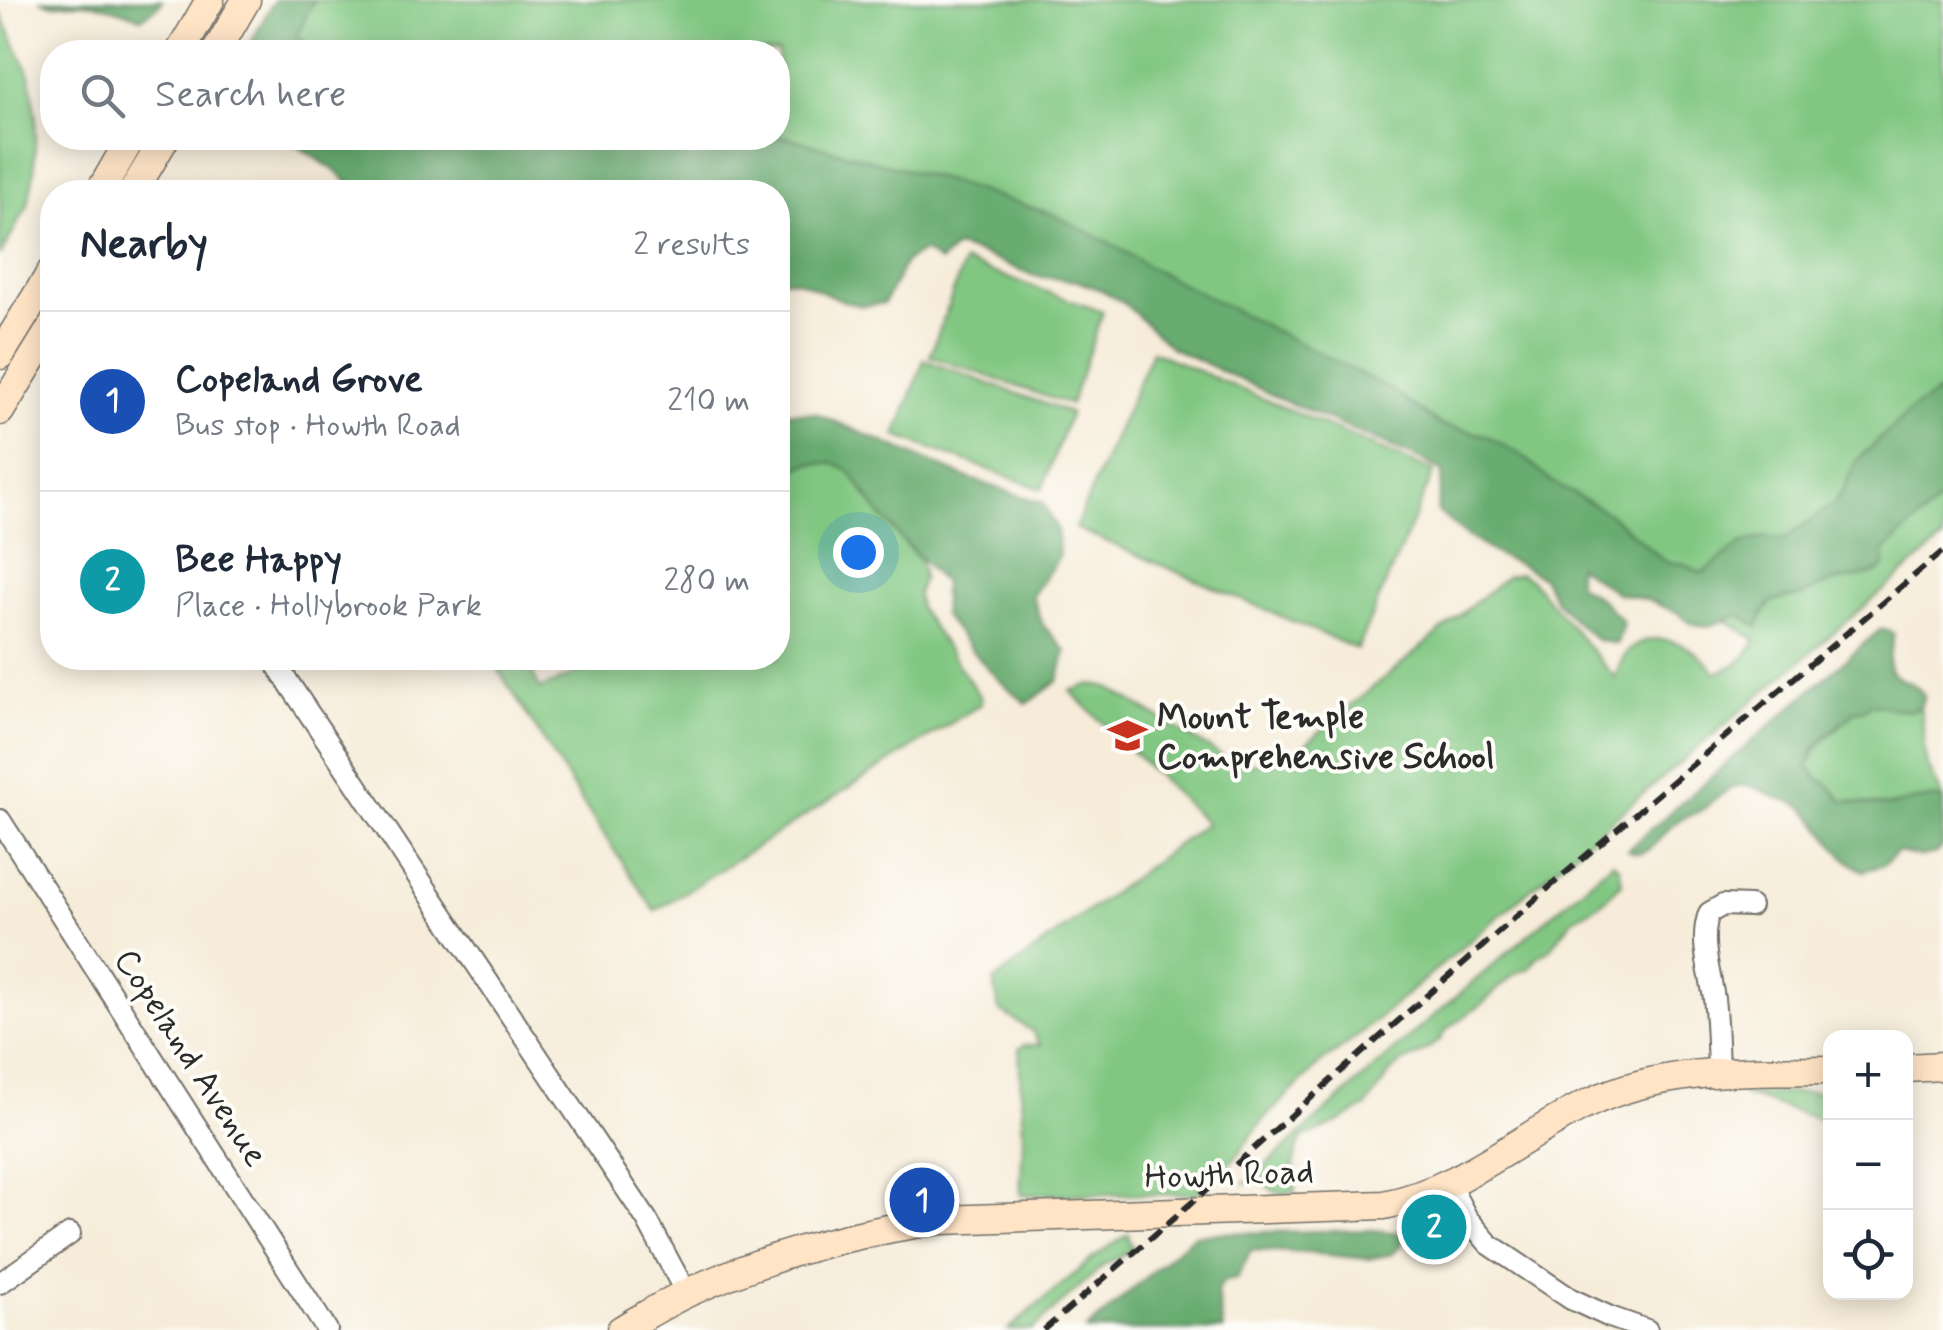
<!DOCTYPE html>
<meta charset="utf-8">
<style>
body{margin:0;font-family:Mynerve,sans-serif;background:#f6f6f7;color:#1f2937}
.controls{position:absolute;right:30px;bottom:30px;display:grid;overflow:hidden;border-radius:20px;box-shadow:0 5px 25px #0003}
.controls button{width:90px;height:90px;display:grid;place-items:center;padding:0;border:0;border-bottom:2px solid #e0e1e3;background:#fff;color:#1f2937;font:50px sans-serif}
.you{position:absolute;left:858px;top:552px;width:35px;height:35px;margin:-25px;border:8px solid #fff;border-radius:50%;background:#1a73e8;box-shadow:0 0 0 15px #1a73e833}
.badge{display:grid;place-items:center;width:65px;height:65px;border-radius:50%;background:#db2777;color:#fff;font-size:32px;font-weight:700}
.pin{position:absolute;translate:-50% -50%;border:5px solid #fff;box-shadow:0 2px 10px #0006}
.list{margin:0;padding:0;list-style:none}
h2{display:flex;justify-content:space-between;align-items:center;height:130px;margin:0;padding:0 40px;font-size:42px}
h2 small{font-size:32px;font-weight:400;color:#747a83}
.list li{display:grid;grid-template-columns:65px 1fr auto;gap:30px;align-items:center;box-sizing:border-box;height:180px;padding:0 40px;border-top:2px solid #e0e1e3}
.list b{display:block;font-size:38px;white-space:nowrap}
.list p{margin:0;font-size:32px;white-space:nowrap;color:#747a83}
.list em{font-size:32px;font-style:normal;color:#747a83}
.icon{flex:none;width:55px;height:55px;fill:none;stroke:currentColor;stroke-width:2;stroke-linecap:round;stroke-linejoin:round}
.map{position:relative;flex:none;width:1943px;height:1330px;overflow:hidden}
.search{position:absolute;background:#fff;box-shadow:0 5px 25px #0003;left:40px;top:40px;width:750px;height:110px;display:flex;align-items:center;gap:25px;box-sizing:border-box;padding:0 35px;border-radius:40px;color:#747a83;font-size:38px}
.panel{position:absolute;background:#fff;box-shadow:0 5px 25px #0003;left:40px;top:180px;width:750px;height:490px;border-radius:40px}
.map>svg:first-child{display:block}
.green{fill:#81c782;stroke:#567956;stroke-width:2.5}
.forest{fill:#68ac70;stroke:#4a6c4e;stroke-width:2.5}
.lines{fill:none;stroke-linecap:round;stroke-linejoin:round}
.street-casing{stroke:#726f68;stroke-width:24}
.secondary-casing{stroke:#726f68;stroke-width:31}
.street{stroke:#fff;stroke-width:20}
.secondary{stroke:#ffe4c6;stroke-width:28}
.rail{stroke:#2b2b2b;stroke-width:6;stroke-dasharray:15 8;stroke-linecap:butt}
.labels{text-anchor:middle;stroke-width:8;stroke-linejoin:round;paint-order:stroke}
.poi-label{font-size:35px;font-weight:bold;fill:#2b2b2b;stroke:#fdfcf7;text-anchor:start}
.street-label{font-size:35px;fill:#2b2b2b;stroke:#fdfcf7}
</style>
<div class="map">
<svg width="1943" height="1330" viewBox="0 0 1943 1330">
<rect width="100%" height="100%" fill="#fdfcf7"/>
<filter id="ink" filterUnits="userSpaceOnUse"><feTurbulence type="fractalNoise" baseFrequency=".01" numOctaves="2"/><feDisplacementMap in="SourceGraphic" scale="20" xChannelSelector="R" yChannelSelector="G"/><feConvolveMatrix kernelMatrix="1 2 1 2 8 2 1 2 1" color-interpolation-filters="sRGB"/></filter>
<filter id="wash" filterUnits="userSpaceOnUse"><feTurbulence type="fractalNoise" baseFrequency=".0048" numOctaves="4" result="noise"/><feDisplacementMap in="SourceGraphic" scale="40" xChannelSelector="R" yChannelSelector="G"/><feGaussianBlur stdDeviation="2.25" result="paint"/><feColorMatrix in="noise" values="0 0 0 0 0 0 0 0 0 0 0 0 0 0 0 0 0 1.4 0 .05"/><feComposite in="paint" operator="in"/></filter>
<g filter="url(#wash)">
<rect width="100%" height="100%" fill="#f6ecd9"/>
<path class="green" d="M282,0H1943V540L1349,1043L1320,1063L1263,1120L1235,1158L1195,1194L1020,1195L1023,1140L1019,1049L1024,1045H1040L1032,1031L999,1010L994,981L1206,823L1070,691L1088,685L1106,686L1230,761C1254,766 1270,763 1292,755L1507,576L1520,574L1531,580L1615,678C1619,668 1621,658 1630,650C1657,625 1698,648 1715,672C1733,670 1748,656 1756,640L1603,542L1124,282L911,208L445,147L400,138H778V52H254Z
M0,12L30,75L36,119L34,172L28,205L0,256Z
M964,262L1103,312L1070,405L930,356Z
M1152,351L1434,472L1357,649L1075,528Z
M924,360L1070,413L1042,489L896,436Z
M810,463L835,464L850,472L881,516L920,561L923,578L917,594L919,608L981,698V704L655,911L584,805L491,658H525L540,689L613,658H778V476Z
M1871,704L1908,711L1920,708C1925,724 1922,740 1925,756C1928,773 1940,785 1943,800C1923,795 1905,805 1885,806C1870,806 1858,801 1843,801C1831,789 1819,780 1807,768C1819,736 1835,734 1854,711L1864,709Z
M1613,862L1619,867L1622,883L1600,904L1572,920L1551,948L1537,957L1530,968L1514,974L1481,1005L1447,1029L1440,1040L1417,1056L1403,1062L1391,1072L1366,1107L1329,1127L1304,1137L1297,1149L1294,1162L1295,1192C1274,1196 1275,1191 1259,1181L1246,1183L1401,1044Z
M1830,1092V1123L1742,1094Z
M1128,1234L1130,1244L1133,1247L1122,1256L1105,1264L1032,1330H1008L1093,1258Z"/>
<path class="forest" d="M40,0H162L159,6L141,18C121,10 103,4 82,3C66,2 55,8 40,0Z
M274,0H314L297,35L313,52H246Z
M778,135L944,180L1052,214L1114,245L1145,265L1386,387L1441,425L1485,435L1523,456L1551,481L1608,513L1666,562L1684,564L1702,573L1744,542L1766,537L1785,539L1833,504L1843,491L1856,461L1910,411L1943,389V498L1884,551V567L1876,573L1825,584L1799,597L1785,598L1771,603L1763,614L1758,627L1739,615L1707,627L1691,623L1679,613L1647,600L1617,593L1577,566V584L1603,601L1623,622L1617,644L1597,640L1578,624L1556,601L1542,577L1523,566L1499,556L1467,536L1437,511L1443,472L1422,460L1285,401L1170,347L1124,303L1101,290L1078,281L1034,276L984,255L956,247L940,262L923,251L906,261L884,303C875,304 866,307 858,305C830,301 806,276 778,279V192H515L487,189L459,190L457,192H358L337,172L286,138H434L446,142L493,138H778Z
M788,412L815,413L965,477L1043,503L1057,530L1059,557L1032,596L1043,625L1066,651L1058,681L1027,704L1000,681L971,650L943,615V583L881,516L850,472L835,464L810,463L791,470C776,464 773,441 779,426C781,421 785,417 788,412Z
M1881,629L1893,633C1895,644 1887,654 1889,664C1890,678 1903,679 1912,684C1917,686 1921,692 1924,695L1920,708L1909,711L1871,704L1864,709L1854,711L1851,716L1830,732L1814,749L1807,768L1814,772L1818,780L1826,782L1843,801C1857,801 1870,806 1885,806C1905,805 1923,795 1943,800V846L1936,854L1920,857L1897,852L1882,866L1863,871C1837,857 1827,830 1806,810C1795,800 1783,801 1771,795C1758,788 1750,782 1735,787C1722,792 1714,801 1703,809C1694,815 1683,817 1675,823C1661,835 1648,863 1627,850Z
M1374,1230L1399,1233L1403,1239L1401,1246L1392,1254L1368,1259L1309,1253L1251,1250L1237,1278L1223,1282L1217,1291L1223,1330H1086L1194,1235L1218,1233Z"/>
</g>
<g filter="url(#ink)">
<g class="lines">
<defs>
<path id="street" d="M272,658L647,1220L686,1293
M0,820L327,1330
M1718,1071C1717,1047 1717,1023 1714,999C1710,971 1699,941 1709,913L1723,905L1750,906
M1449,1184L1467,1218L1489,1244L1571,1299L1610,1317L1647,1330
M0,1283L70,1234"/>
<path id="secondary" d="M180,52L210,0
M216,52L246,0
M100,192L131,138
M133,192L165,138
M0,355L52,271
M0,411L52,327
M1906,1068L1943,1066
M621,1330C643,1317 665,1303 689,1292C770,1255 854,1232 942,1220L1384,1205C1462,1190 1520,1136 1589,1103C1664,1067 1750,1071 1830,1070"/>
</defs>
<use href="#street" class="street-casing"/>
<use href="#secondary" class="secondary-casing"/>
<use href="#street" class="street"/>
<use href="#secondary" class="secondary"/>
<path class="rail" d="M1044,1330L1225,1174L1562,876L1943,551"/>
</g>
</g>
<defs>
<symbol id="school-bare" viewBox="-9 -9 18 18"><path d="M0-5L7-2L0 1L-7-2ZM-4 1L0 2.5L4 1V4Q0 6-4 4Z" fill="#c8321e" stroke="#fdfcf7" stroke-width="2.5" paint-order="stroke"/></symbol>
</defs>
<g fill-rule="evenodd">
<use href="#school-bare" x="1100" y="708" width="55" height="55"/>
</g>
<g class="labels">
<g class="poi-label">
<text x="1157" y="728">Mount Temple<tspan x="1157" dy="40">Comprehensive School</tspan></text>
</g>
<g class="street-label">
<text transform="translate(192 1057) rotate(57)" y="12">Copeland Avenue</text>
<text transform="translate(1229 1173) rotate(-2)" y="12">Howth Road</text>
</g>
</g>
</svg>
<div class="controls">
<button>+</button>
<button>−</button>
<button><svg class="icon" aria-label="locate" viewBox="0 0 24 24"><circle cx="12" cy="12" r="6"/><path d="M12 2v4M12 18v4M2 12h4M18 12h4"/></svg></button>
</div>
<div class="you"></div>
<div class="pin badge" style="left:922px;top:1200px;background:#1a4fb4">1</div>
<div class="pin badge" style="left:1434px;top:1227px;background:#0f9aa8">2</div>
<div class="search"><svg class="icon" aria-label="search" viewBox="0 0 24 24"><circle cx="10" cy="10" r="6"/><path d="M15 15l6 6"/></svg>Search here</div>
<section class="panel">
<h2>Nearby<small>2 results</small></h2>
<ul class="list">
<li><span class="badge" style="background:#1a4fb4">1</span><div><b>Copeland Grove</b><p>Bus stop · Howth Road</p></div><em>210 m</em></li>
<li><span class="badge" style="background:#0f9aa8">2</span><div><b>Bee Happy</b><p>Place · Hollybrook Park</p></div><em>280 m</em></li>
</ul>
</section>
</div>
